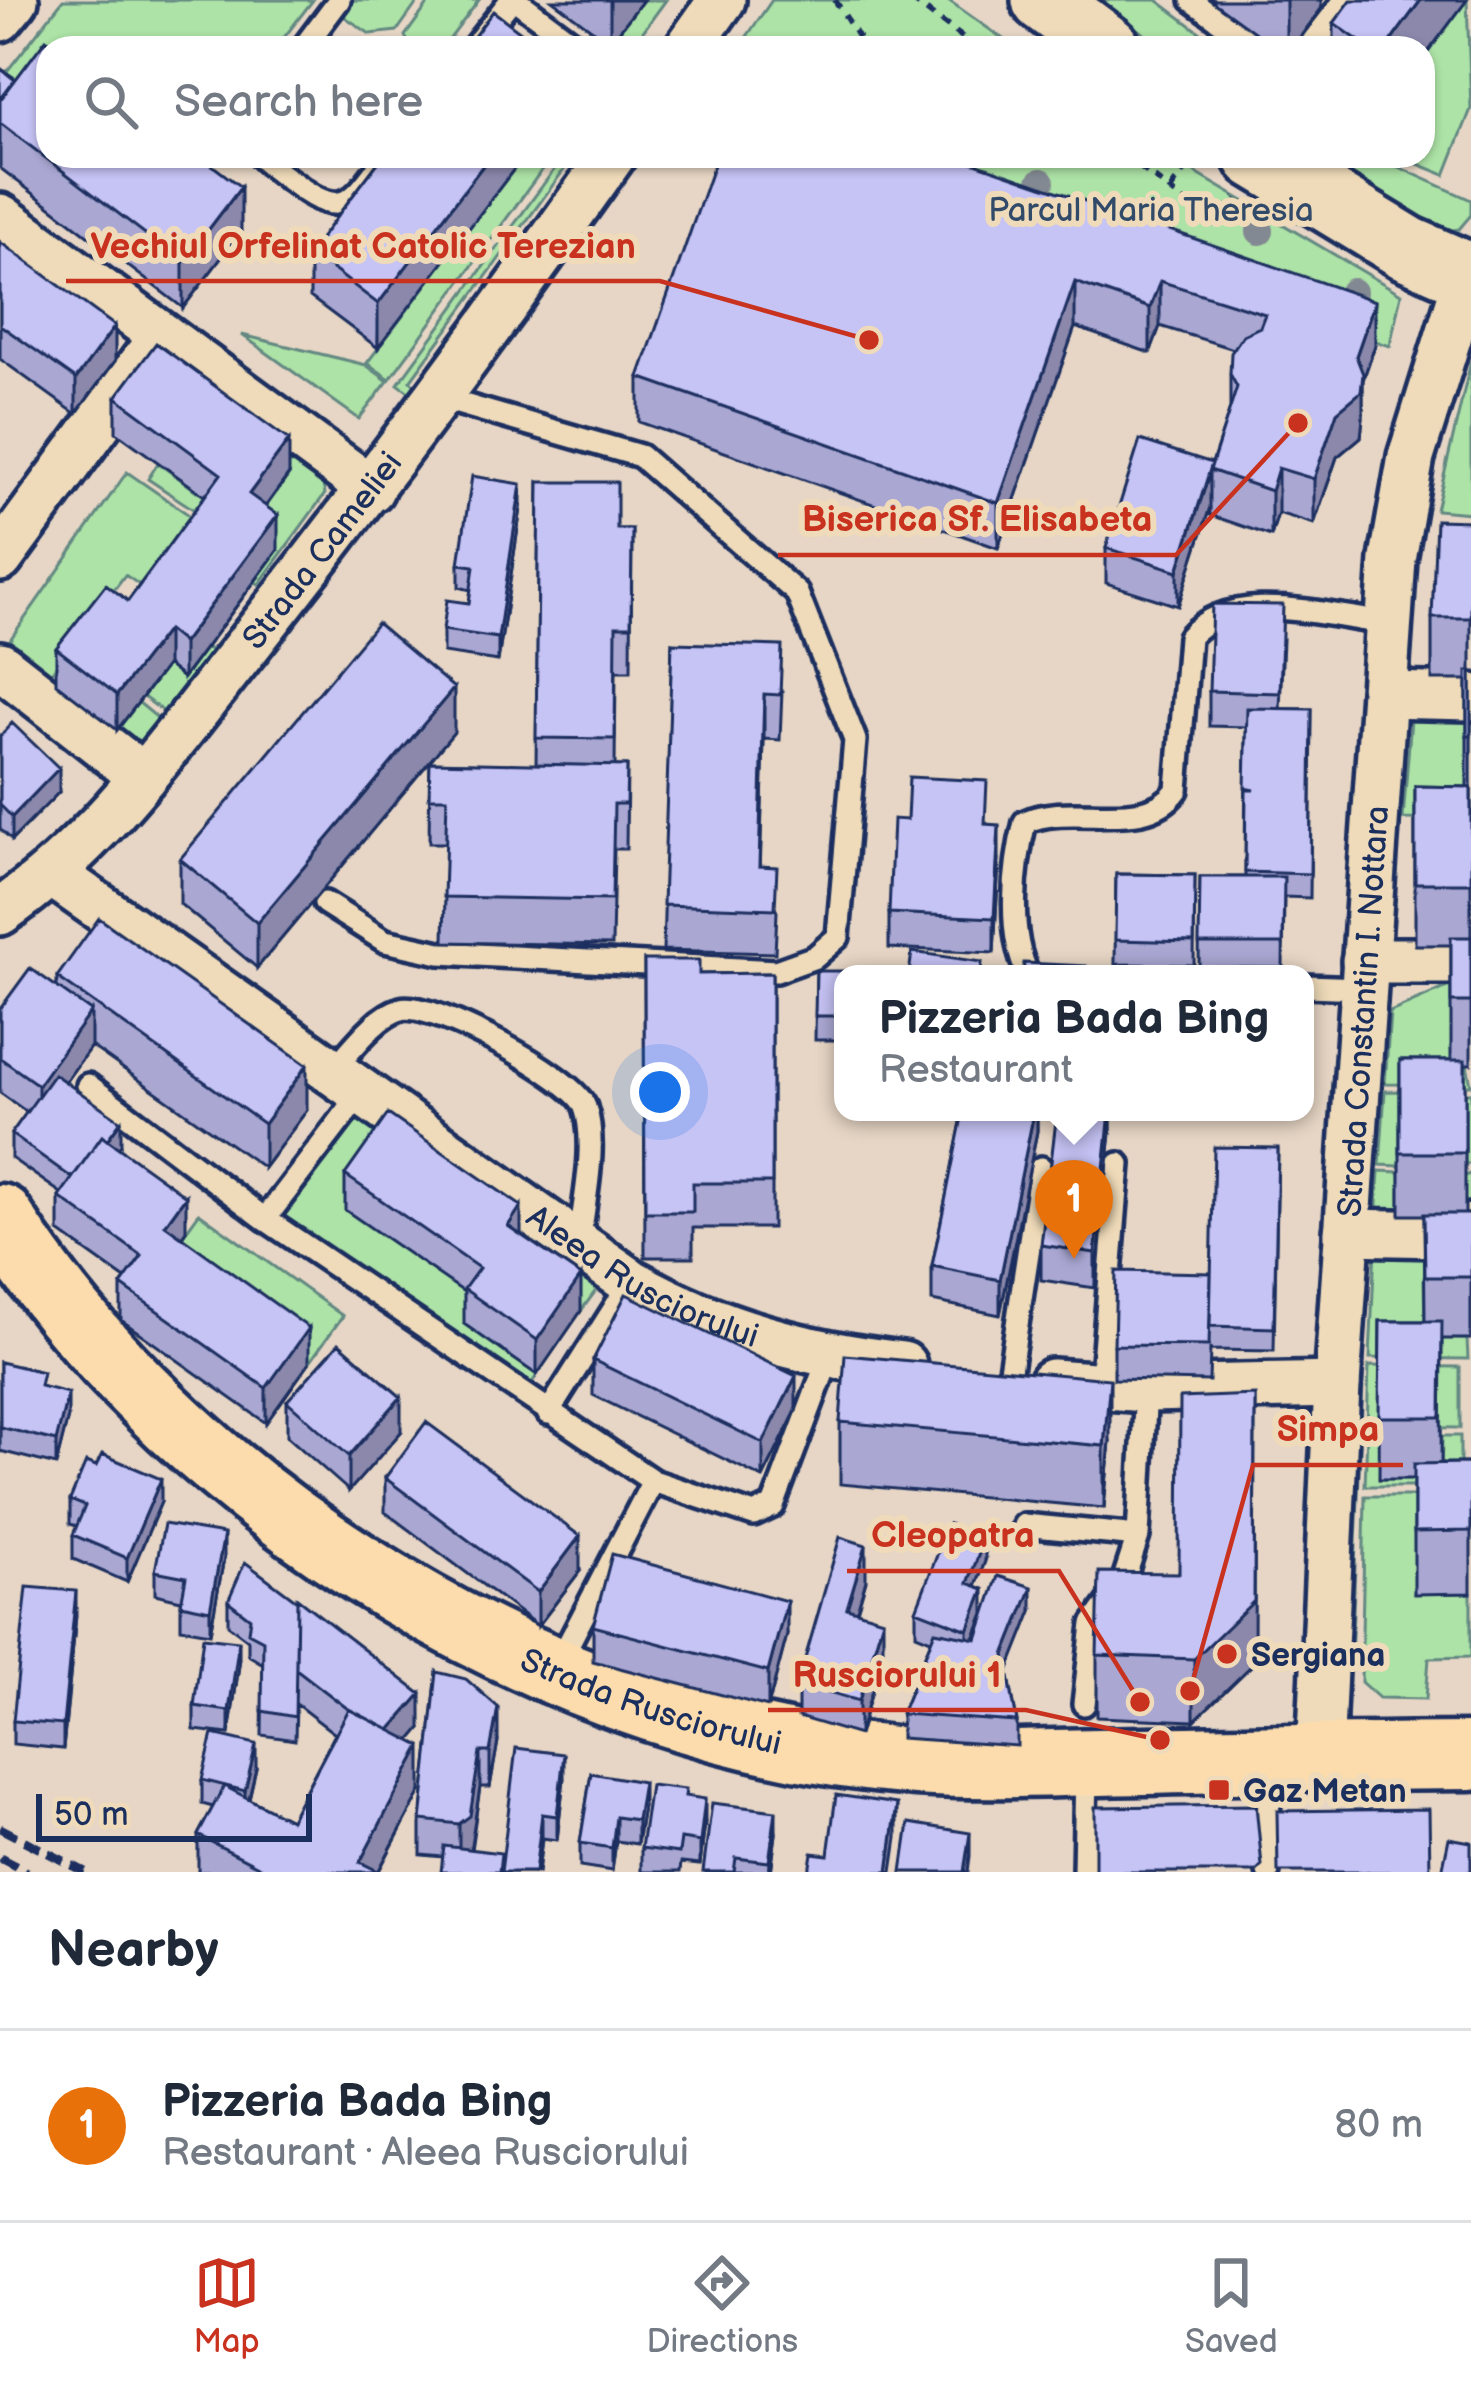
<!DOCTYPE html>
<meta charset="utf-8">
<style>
body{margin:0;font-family:"Balsamiq Sans",sans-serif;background:#f2f2f3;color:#1f2937}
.scale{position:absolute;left:36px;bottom:30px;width:276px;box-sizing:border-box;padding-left:12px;border:6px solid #1b2f5e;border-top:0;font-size:33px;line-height:42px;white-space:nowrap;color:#1b2f5e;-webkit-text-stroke:9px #efdbb9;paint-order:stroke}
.you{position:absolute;left:660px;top:1092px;width:42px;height:42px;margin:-30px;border:9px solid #fff;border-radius:50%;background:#1a73e8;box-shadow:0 0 0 18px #1a73e833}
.badge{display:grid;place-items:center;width:78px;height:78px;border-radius:50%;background:#c8321e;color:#fff;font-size:39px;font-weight:700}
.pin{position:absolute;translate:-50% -99px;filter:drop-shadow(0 3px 6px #0008)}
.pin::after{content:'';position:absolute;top:63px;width:42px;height:36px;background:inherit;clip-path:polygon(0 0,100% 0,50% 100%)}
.popup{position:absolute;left:834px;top:965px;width:480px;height:156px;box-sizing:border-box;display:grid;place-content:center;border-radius:24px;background:#fff;filter:drop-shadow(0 3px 9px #0005);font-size:39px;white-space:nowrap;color:#747a83}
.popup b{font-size:45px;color:#1f2937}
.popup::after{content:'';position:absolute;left:50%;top:100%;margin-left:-24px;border:24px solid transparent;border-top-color:#fff}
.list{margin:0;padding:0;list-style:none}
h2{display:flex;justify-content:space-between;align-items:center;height:156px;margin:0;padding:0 48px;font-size:51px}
h2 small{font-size:39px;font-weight:400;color:#747a83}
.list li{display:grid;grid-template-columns:78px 1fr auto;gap:36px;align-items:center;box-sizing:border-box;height:192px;padding:0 48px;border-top:3px solid #e0e1e3}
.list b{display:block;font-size:45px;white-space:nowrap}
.list p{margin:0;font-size:39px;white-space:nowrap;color:#747a83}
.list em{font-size:39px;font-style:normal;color:#747a83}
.icon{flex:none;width:66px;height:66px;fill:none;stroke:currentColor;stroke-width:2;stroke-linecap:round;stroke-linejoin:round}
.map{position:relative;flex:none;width:1471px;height:1872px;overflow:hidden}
.search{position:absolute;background:#fff;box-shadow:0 3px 9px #0004;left:36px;right:36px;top:36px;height:132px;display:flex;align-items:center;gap:30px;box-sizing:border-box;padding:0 42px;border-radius:36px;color:#747a83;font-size:45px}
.sheet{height:348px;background:#fff}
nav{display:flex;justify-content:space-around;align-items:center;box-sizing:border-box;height:168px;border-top:3px solid #e0e1e3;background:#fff;font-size:33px;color:#747a83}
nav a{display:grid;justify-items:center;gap:6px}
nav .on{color:#c8321e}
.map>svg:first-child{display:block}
.green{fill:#ade3a6;stroke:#648982;stroke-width:3}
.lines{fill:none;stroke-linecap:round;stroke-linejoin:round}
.lane-casing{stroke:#1b2f5e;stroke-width:30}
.street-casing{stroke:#1b2f5e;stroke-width:54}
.secondary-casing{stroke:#1b2f5e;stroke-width:72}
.primary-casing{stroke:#1b2f5e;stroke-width:75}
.path{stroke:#1b2f5e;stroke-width:6;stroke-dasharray:9 9;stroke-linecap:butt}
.lane{stroke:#efdbb9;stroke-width:21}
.street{stroke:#efdbb9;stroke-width:45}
.secondary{stroke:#efdbb9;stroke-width:63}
.primary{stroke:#fcdcac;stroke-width:66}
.rail{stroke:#1b2f5e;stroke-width:9;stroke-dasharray:18 9;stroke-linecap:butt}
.tree{fill:#838992}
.wall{fill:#aaa8d3;stroke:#1b2f5e;stroke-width:3}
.shaded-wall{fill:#8b88ac;stroke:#1b2f5e;stroke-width:3}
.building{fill:#c6c3f5;stroke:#1b2f5e;stroke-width:3}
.poi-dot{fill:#c8321e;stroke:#efdbb9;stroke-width:4.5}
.labels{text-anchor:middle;stroke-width:12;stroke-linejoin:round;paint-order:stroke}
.park-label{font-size:33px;fill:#314a69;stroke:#efdbb9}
.street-label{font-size:33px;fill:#1b2f5e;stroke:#efdbb9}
.poi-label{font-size:33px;font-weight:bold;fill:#1b2f5e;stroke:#efdbb9;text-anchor:start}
.leader{fill:none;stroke:#c8321e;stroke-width:4.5}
.callout-dot{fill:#c8321e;stroke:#efdbb9;stroke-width:4.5}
.callout-label{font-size:36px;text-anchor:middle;font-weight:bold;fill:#c8321e;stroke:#efdbb9;stroke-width:12;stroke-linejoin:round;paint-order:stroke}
</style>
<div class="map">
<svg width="1471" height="1872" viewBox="0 0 1471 1872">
<rect width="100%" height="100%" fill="#e7d6c5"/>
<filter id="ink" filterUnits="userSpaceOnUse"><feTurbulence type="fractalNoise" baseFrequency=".00833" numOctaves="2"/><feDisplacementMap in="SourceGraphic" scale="24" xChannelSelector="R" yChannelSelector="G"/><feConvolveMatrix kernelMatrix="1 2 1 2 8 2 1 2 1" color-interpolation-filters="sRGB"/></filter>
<g filter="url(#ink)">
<path class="green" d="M63,0H313L276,48H48L44,81L0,80Z
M353,0H419L397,31L370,34L342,15Z
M431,0H479L443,48H411L405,36Z
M642,0H666L631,48H606Z
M772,0H948L1016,48H739Z
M1098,0H1157L1221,48H1163Z
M1467,0L1471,109L1445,175L1398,156H1423V59Z
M524,156H552L390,379L367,363Z
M564,156H574L410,381L424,391L418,399L398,384Z
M833,156H1167L1401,294L1390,346Z
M1306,156H1374L1471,200V215L1459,229L1442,232Z
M242,335L366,365L388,381L359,419Z
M1471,361V513L1436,510Z
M273,441L321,478L325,494L259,584L255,582L277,550L250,529L289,475L263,455Z
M158,463L216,505L199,513L148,479Z
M127,472L195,519L144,588L125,575L47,678L5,647Z
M206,647L211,651L165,713L142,696L167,665L183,677Z
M74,653L118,729L138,702L160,720L138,748L51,682Z
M1412,706L1471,709V820L1403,819Z
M1452,985L1471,1085L1385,1084L1390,1012Z
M1385,1091L1471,1093V1164H1465L1464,1122L1400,1166L1380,1165Z
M362,1092L611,1270L581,1311L508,1260L346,1209L479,1302L464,1324L537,1375L523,1397L265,1219Z
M1379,1171L1400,1172V1214L1471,1173V1219L1376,1220Z
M199,1213L343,1316L309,1363L165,1260Z
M1369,1247L1351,1658H1349L1366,1264Z
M1375,1247H1471L1424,1277L1425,1338L1467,1339L1468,1359L1370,1358Z
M1369,1366L1460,1367V1428L1367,1427Z
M1367,1434H1380V1479H1441L1442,1436H1460V1486H1365Z
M1365,1496H1460L1414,1593H1471V1657L1429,1658L1426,1699L1379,1698L1361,1682Z"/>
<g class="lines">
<defs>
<path id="lane" d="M516,0L580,48
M1192,0L1257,48
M303,48L339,0
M473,48L511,0
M260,156C271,168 285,177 298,186C347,223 356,195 387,156
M325,903L385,941L440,953L776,971L815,957L838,937L855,740L797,593L640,456L440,398
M1028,974C1007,934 1014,866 1025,822C1072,800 1145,835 1177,790L1189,637C1232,586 1329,617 1388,623
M1305,986L1362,988
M332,1071C351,1051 374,1017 401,1009C431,1000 574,1077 585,1107C598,1146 583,1205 579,1246
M88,1085L265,1219
M362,1092L265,1219L653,1481L754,1515L773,1506L829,1357
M1009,1377L1041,1168
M1101,1387L1119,1164
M548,1413L631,1282
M1024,1525L1138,1536
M558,1664L653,1481
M1084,1704L1093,1624L1123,1582L1138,1536L1146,1389
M1084,1872L1086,1769
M1268,1872L1269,1765"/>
<g id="street">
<path d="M0,18L15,0"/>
<path d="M688,48L722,0"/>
<path d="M1323,48L1360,0"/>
<path d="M0,217L371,489"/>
<path d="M0,558L150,353"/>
<path d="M0,665L143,777"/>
<path d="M1384,695L1471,697"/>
<path id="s1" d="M54,875L631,1282C718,1331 805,1354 903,1365"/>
<path id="s2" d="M0,912C102,842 170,743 247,646C373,486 494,323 612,156"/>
<path d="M1365,961H1471"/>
<path d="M1347,1232L1442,1234L1471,1227"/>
<path d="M1052,1382L1146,1389L1337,1385"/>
<path id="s3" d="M1320,1757L1337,1385L1393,559L1411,457L1471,264"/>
</g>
<path id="secondary" d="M1044,0L1108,48
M1256,156L1407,248L1471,276"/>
<g id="primary">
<path id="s4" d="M0,1218C187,1512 569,1738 917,1762C992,1767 1068,1762 1144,1761C1253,1758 1362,1757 1471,1756"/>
</g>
</defs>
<use href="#lane" class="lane-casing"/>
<use href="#street" class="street-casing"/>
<use href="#secondary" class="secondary-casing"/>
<use href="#primary" class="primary-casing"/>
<path class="path" d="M835,0L865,48
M912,0L977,48
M1126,156L1213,224L1236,198
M1171,189L1194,156"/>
<use href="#lane" class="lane"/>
<use href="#street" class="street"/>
<use href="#secondary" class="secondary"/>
<use href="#primary" class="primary"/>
<path class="rail" d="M0,1828L85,1872
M0,1858L27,1872"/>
</g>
<g class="tree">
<circle cx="1041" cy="182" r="14"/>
<circle cx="1260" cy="231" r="14"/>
<circle cx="1353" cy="292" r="14"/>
</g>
<path class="wall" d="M552,0H643L610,43Z
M1210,0H1321V9L1292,48H1276Z
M1334,23L1423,48H1334Z
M0,68L241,232L183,308L0,168Z
M383,156L378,348L310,297V252Z
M955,156L1375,345L1363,380V418L1361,437L1337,457L1314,524L1278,513L1271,536L1210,515V507L1178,606L1106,583V548L1212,463L1230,409V374L1234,349L1160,326L1150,353L1075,327L998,548L639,422V377Z
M0,242L115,361L76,414L0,359Z
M116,397L289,474L266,506L278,550L183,678L167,665L117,730L56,683V648L128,601L205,496L116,432Z
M539,482L617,529H632L631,671H616L615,766H627L626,849H614L612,945L444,942L446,843H429L430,762L536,765Z
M521,508L498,661L443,653V630L469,603L471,590L459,587V564Z
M1471,521V1064H1465V1214H1471V1339H1442L1441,1463H1471V1593L1414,1594V1479H1379L1380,1321H1425L1424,1215H1400V1060H1451V945H1415V786L1467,787V680H1432V618Z
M1283,640L1280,709H1312L1310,898L1284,897L1283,968L1199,967L1200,877H1245L1246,727L1209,726V691Z
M672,643L782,691L780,740L764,739L760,866L777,912L775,953L663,950Z
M454,732L257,968L180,904V859Z
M0,736L59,792L12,840L0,829Z
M987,824L999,859L994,953L889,948V913Z
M1116,874L1195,875L1194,965L1115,964Z
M644,960L699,974L772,973V1228H693V1257H645Z
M816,971L843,974V1040H815Z
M57,977L307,1110L264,1168L91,1046L65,1082L121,1145L118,1148L186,1231L182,1237L309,1363L266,1423L121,1320V1285L125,1279L59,1232V1197L61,1193L11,1158V1134L27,1112L0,1093V1009L57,987Z
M956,1112H1037V1131L1000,1315L932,1301V1266L963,1113Z
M1111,1112V1132L1095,1288L1041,1280V1245Z
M1207,1112H1250L1249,1118Z
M1278,1148L1274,1351L1210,1350V1348L1209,1381L1114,1379V1345L1211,1273Z
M345,1175L521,1235L581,1311L537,1375L464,1324V1292L345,1210Z
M593,1360L796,1411L763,1478L593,1395Z
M0,1362L43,1387L68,1417L56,1465L0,1451Z
M287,1401L401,1432L349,1491L287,1436Z
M840,1422L1110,1441L1104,1508L840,1484Z
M385,1478L580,1571L538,1626L385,1512Z
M70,1500L161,1502L127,1582L73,1559V1535L77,1526L70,1524Z
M224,1558L210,1633L181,1628V1600L155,1594V1571Z
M985,1561L976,1586L984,1613L974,1638L977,1639L1032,1611L1008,1671L1017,1722V1746L901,1738V1714L931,1640L916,1634V1610Z
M1179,1573L1254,1663L1194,1721L1097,1717V1655Z
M866,1580L857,1611L883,1653L859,1735L798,1717V1683Z
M228,1601L421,1728L410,1741L421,1791L379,1871L380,1872H198V1835L213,1807L202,1804V1780L256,1768L249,1799L290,1820L335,1734L296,1704L295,1740L262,1735L263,1664L248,1655V1640L228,1625Z
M76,1615L63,1749L13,1744V1721Z
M593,1626L787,1635L768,1707L593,1661Z
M239,1665L229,1734L194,1730V1706Z
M437,1672L498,1741L490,1787H480L471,1850L443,1857L421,1855V1820Z
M591,1773L643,1806L637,1844L616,1841L612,1871L580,1866V1843Z
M564,1778L557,1840L542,1838L538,1872H501Z
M686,1796L705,1822L700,1865L681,1863L680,1872H641V1848Z
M776,1834L771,1872H703Z"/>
<path class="shaded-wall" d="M610,0H643L610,43Z
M1286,0H1321V9L1292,48H1286Z
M1421,0H1467L1423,59V48H1386Z
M490,156H524L378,348V304Z
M241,187V232L183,308V263Z
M1160,281V326L1150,353V308Z
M1075,282V327L998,548V503Z
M1375,301V345L1363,380V418L1361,437L1337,457L1314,524V479Z
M115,326V361L76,414V379Z
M289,440V474L249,529V494Z
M1278,468V513L1271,536V491Z
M1210,472V507L1178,606V571Z
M521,484V508L498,661V638Z
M278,515V550L183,678V643Z
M167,630V665L117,730V695Z
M454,688V732L257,968V923Z
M764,694V739L759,911V866Z
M59,768V792L12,840V817Z
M999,825V859L994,953V918Z
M91,1011V1046L38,1120V1085Z
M307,1065V1110L264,1168V1124Z
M1034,1112H1037V1131L1000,1315V1280Z
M1110,1112H1111V1132L1095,1288V1253Z
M121,1121V1145L77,1205V1181Z
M186,1196V1231L165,1260V1225Z
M521,1206V1241L508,1226Z
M581,1276V1311L537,1375V1340Z
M309,1328V1363L266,1423V1388Z
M796,1376V1411L763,1478V1443Z
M1110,1379V1441L1104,1508V1446Z
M68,1393V1417L56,1465V1441Z
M1255,1395L1254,1663L1194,1721V1659Z
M401,1397V1432L349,1491V1456Z
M161,1479V1502L127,1582V1558Z
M224,1534V1558L210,1633V1610Z
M580,1536V1571L538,1626V1592Z
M985,1537V1561L968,1607V1583Z
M866,1545V1580L847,1643V1608Z
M1032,1587V1611L1005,1679V1655Z
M984,1589V1613L968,1654V1630Z
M76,1591V1615L63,1749V1725Z
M787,1601V1635L768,1707V1672Z
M883,1619V1653L859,1735V1701Z
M239,1641V1665L229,1734V1711Z
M421,1694V1728L385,1771V1736Z
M498,1707V1741L490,1787V1752Z
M256,1744V1768L245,1815V1791Z
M421,1746V1791L378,1872L360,1862Z
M480,1752V1787L470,1851L459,1859V1824Z
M564,1754V1778L557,1840V1816Z
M643,1782V1806L637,1844V1820Z
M705,1799V1822L700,1865V1842Z
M897,1804V1838L892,1872H888Z
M776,1811V1834L771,1872H769Z
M542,1814V1838L538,1872H535Z
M616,1817V1841L612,1871V1848Z
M970,1833V1856L968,1872H964Z"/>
<path class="building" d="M1351,0H1421L1386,48H1369L1334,23Z
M493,11L542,48H465Z
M46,39L59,48H48V156H200L241,187L183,263L0,123V100Z
M0,68L15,80L0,100Z
M383,156H490L378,304L310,252Z
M717,156H955L1375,301L1356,356L1363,374L1361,392L1337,412L1314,479L1278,468L1271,491L1210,470L1237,387L1230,374L1231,353L1243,335L1260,327L1265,314L1160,281L1150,308L1075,282L998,503L639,377Z
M0,242L115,326L76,379L0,325Z
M156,343L289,440L249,494L278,515L183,643L167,630L117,695L56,648L106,584L128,601L221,474L116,397Z
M1140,440L1212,463L1178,571L1106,548Z
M472,476L521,484L498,638L443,630L447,600L469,603L474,566L459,564Z
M539,482H617V529H632L631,626H616L615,739L536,738Z
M1436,520L1471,521V618H1432Z
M1212,604L1283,605L1280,693L1209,691Z
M377,623L454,688L257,923L180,859Z
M672,643L782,646L780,695L764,694L759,866L777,867L775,909L663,905Z
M1467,671H1471V736H1467Z
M1247,708L1312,709L1310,874L1245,872L1246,790H1255L1245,788Z
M12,723L59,768L12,817L0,805V736Z
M430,762L627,766L626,804H614L612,900L444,897L447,798H429Z
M909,777L987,781L985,824L999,825L994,918L889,913L893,819L907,820Z
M1415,786L1471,787V883H1415Z
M1116,874L1195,875L1194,942L1115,940Z
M1200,877H1284L1283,944H1199Z
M99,918L307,1065L264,1124L57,977Z
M1451,937H1471V1002H1451Z
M912,952L982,962L981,974H909Z
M644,960H699V974L772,973V1183H693V1212H645Z
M1024,963L1086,966L1085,974H1023Z
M30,968L91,1011L38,1085L0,1058V1009Z
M816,971H868V974H843V1016H815Z
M1400,1060H1465V1153H1400Z
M54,1074L121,1121L107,1140L102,1136L72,1178L11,1134Z
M963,1112H1034L1000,1280L932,1266Z
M1057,1112H1110L1095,1253L1041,1245Z
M388,1114L521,1206L508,1226L581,1276L537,1340L464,1289L479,1268L345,1175Z
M102,1136L186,1196L165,1225L309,1328L266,1388L121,1285L142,1256L59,1197Z
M1214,1147L1278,1148L1274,1328L1210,1326Z
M1424,1214H1471V1277H1425Z
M1116,1271L1211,1273L1209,1346L1114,1345Z
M626,1294L796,1376L763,1443L593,1360Z
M1380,1321H1442L1441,1417H1379Z
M339,1343L401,1397L349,1456L287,1401Z
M845,1355L1110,1379L1104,1446L840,1422Z
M0,1362L43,1372L40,1386L68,1393L56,1441L0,1427Z
M1255,1395L1254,1601L1194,1659L1097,1655L1099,1572L1179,1573L1180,1398Z
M426,1422L580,1536L538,1592L385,1478Z
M102,1454L161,1479L127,1558L73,1535L85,1506L70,1500L86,1462L96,1466Z
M1471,1463V1531L1414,1532V1464Z
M164,1524L224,1534L210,1610L181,1604L186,1577L155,1571Z
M949,1524L985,1537L968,1583L984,1589L968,1630L916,1610Z
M840,1537L866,1545L847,1608L883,1619L859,1701L798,1683Z
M612,1554L787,1601L768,1672L593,1626Z
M245,1562L297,1601L295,1717L262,1711L263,1640L248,1632L250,1618L228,1601Z
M998,1576L1032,1587L1005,1655L1017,1722L901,1714L935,1631L977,1639Z
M27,1587L76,1591L63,1725L13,1721Z
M297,1598L421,1694L390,1730L348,1709L296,1669Z
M203,1637L239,1641L229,1711L194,1706Z
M437,1672L466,1679L498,1707L490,1752H480L470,1816L459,1824L421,1820Z
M349,1709L421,1746L360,1862L380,1872H270L198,1835L224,1786L290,1820Z
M213,1734L256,1744L245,1791L202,1780Z
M516,1748L564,1754L557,1816L542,1814L535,1872H501Z
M591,1773L643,1782L637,1820L616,1817L612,1848L580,1843Z
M650,1785L686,1789L685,1796L705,1799L700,1842L681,1839L679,1853L641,1848Z
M836,1795L897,1804L888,1872H809L812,1853L828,1855Z
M712,1803L776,1811L769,1862L736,1858L734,1872H703Z
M1256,1805L1262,1866L1256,1872H1095V1807Z
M1429,1809L1430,1872H1278L1277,1811Z
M909,1823L970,1833L964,1872H902Z
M1449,1838L1471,1842V1872H1442Z
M444,1846L501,1853L499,1872H441Z"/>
</g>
<g class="poi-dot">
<circle cx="1227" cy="1654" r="12"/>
<rect x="1207" y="1778" width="24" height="24" rx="6"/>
</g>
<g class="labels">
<g class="park-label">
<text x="1151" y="221">Parcul Maria Theresia</text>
</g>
<g class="street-label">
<text dy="12" stroke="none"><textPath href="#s2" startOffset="486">Strada Cameliei</textPath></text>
<text dy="12" stroke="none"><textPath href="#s3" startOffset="747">Strada Constantin I. Nottara</textPath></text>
<text dy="12" stroke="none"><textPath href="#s1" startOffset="714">Aleea Rusciorului</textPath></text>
<text dy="12" stroke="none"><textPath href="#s4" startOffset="828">Strada Rusciorului</textPath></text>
</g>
<g class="poi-label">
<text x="1251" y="1666">Sergiana</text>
<text x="1243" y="1802">Gaz Metan</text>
</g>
</g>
<path class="leader" d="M869 340L660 281H66M1298 423L1176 555H778M1190 1691L1253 1465H1403M1140 1702L1059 1571H847M1160 1740L1026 1710H768"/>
<g class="callout-dot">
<circle cx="869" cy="340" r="12"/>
<circle cx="1298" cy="423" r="12"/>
<circle cx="1190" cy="1691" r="12"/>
<circle cx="1140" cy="1702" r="12"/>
<circle cx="1160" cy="1740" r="12"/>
</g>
<g class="callout-label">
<text x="363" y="258">Vechiul Orfelinat Catolic Terezian</text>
<text x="977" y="531">Biserica Sf. Elisabeta</text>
<text x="1328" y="1441">Simpa</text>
<text x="953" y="1547">Cleopatra</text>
<text x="897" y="1687">Rusciorului 1</text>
</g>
</svg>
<div class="scale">50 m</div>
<div class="you"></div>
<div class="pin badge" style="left:1074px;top:1259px;background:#e8710a">1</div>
<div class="popup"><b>Pizzeria Bada Bing</b>Restaurant</div>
<div class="search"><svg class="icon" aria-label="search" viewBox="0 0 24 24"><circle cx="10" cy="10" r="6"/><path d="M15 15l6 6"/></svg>Search here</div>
</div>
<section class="sheet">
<h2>Nearby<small></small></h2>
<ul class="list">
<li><span class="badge" style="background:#e8710a">1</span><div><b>Pizzeria Bada Bing</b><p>Restaurant · Aleea Rusciorului</p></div><em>80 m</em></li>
</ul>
</section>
<nav>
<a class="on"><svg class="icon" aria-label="map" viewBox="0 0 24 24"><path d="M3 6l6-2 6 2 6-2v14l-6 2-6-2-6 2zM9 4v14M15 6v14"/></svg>Map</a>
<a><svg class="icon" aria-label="directions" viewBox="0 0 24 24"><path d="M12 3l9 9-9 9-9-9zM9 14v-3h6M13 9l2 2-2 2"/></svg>Directions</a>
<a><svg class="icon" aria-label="saved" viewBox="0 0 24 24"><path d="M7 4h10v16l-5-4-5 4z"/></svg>Saved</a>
</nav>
